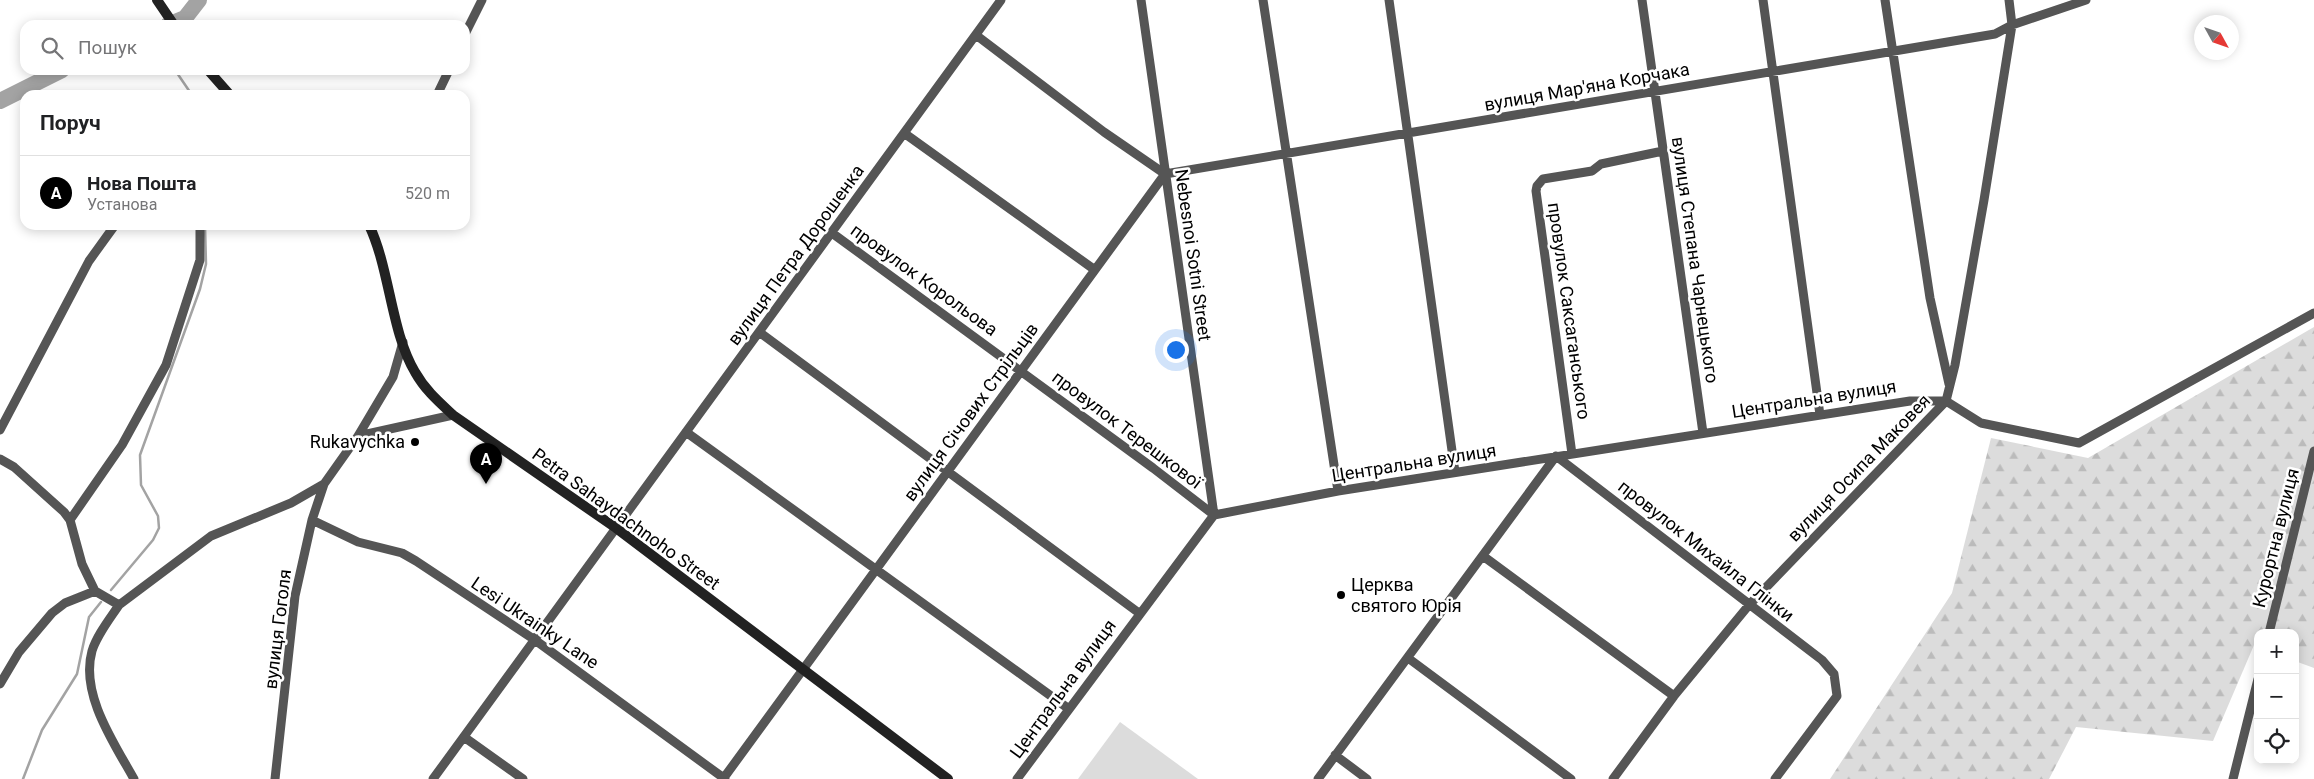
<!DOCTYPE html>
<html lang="uk">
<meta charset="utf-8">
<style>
body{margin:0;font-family:Roboto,sans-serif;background:#f2f2f2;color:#202124}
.controls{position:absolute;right:15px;bottom:15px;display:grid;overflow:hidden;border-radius:10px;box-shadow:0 2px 12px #0003}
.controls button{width:45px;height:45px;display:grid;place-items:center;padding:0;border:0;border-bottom:1px solid #e0e0e0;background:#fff;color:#202124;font:25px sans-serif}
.compass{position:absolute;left:2194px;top:15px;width:45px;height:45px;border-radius:50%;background:#fff;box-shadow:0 2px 12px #0003;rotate:130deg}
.you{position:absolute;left:1175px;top:349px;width:18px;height:18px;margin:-12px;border:4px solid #fff;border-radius:50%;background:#1a73e8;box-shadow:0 0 0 8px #1a73e833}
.badge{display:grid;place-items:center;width:32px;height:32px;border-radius:50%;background:#000;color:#fff;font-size:16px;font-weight:700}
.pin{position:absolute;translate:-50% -41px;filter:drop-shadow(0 1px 2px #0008)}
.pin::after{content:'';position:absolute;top:26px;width:18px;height:15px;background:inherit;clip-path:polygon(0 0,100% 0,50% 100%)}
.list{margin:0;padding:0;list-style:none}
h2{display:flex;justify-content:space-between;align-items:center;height:65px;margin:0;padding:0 20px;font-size:21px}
h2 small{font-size:16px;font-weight:400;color:#757577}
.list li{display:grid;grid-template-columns:32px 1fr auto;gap:15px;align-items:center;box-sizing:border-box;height:75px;padding:0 20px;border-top:1px solid #e0e0e0}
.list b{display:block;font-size:19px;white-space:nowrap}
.list p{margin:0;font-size:16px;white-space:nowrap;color:#757577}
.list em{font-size:16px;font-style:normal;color:#757577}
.icon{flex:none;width:28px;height:28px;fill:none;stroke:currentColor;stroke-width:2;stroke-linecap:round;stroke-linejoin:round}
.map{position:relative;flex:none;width:2314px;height:779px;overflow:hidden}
.search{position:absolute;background:#fff;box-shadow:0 2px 12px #0003;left:20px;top:20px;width:450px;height:55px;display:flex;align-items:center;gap:12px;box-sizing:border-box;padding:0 18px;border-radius:15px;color:#757577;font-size:19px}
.panel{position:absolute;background:#fff;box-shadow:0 2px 12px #0003;left:20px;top:90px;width:450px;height:140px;border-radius:15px}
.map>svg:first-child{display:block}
.grass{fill:#dcdcdc}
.forest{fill:url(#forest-firs)}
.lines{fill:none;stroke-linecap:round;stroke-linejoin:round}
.stream{stroke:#a3a3a3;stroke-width:2.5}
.river{stroke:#a3a3a3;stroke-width:16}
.street{stroke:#555;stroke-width:9}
.secondary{stroke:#222;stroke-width:10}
.poi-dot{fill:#000;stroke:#fff;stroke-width:2}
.labels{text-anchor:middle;stroke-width:5;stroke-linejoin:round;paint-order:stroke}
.street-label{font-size:18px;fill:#000;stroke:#fff}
.poi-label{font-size:18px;fill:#000;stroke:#fff;text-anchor:end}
</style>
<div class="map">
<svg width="2314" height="779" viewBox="0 0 2314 779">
<defs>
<pattern id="forest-firs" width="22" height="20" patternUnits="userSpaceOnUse" patternTransform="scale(1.25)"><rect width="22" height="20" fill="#dcdcdc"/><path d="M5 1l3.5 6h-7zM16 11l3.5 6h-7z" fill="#bbb"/></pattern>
</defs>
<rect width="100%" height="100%" fill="#fff"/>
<path class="grass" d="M1120,722L1198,779H1078Z"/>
<path class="forest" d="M2314,327V668L2295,661V633H2258V646L2254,645L2213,741L2076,727L2049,779H1830L1952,593L1991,438L2088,458Z"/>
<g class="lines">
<path class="stream" d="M175,70L192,95
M111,590L153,540L159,528L158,516L141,485L140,455L200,289L206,264L205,225
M23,779L42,730L77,674L89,617L101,602"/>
<path class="river" d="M168,25L185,18L199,0
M0,101L62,70"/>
<path class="street" d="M1141,0L1214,515
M1263,0L1338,491
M1389,0L1455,472
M1642,0L1703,433
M1763,0L1820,415
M1885,0L1930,298L1949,384
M465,34L482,0
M976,35L1104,132L1165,174
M437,95L449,70
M904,133L1095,270
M1165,174L1995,34L2012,25L2086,0
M832,233L1153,468L1214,515
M759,332L1139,613
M0,430L89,261L115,225
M686,432L1069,709
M358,436L453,415
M1572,454L1536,191L1537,186L1543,179L1592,171L1601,164L1663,151
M0,459L14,467L64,512L70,520L82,564L95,591
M70,520L122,445L166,365L200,260V225
M312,520L358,542L402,553L416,561L535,640L725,779
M1483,556L1674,696
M119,605C109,620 97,635 92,651C80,694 114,743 134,779
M2269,633L2314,451
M1408,658L1571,779
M0,684L19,652L52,613L65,603L95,591L119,605L211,536L291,503L324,484
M464,737L523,779
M1335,755L1367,779
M275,779L295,596L312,520L324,484L358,436L393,377L403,342
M433,779L1001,0
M723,779L1165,174
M1017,779L1214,515L1338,491L1910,401H1946L1981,423L2079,443L2314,313
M1318,779L1556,456L1822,660L1834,674L1837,696L1775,779
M1613,779L1674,696L1749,605L1946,401L1955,365L1984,200L2012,25L2009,0
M2233,779L2258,679"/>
<path class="secondary" d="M157,0L174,25
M208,70L230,95
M369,225C390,269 391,332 415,372C425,390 439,402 453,415L616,528L948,779"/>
</g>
<g class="poi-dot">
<circle cx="415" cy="442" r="5"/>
<circle cx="1341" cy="595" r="5"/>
</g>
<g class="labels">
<g class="street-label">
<text transform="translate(1587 87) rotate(-10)" y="6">вулиця Мар'яна Корчака</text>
<text transform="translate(796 255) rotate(-54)" y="6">вулиця Петра Дорошенка</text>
<text transform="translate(1193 255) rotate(82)" y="6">Nebesnoi Sotni Street</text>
<text transform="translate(1695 260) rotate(82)" y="6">вулиця Степана Чарнецького</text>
<text transform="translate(924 280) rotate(36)" y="6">провулок Корольова</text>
<text transform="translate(1569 311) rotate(82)" y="6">провулок Саксаганського</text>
<text transform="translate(1814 399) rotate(-9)" y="6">Центральна вулиця</text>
<text transform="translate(971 412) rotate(-54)" y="6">вулиця Січових Стрільців</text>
<text transform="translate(1127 430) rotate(37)" y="6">провулок Терешкової</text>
<text transform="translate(1414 463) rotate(-9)" y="6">Центральна вулиця</text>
<text transform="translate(1859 468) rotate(-46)" y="6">вулиця Осипа Маковея</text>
<text transform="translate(626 519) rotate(36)" y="6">Petra Sahaydachnoho Street</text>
<text transform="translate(2276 538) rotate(-76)" y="6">Курортна вулиця</text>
<text transform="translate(1706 551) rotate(38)" y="6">провулок Михайла Глінки</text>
<text transform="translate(535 623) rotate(34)" y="6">Lesi Ukrainky Lane</text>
<text transform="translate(278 629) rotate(-83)" y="6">вулиця Гоголя</text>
<text transform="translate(1063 689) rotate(-54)" y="6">Центральна вулиця</text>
</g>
<g class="poi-label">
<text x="405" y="448">Rukavychka</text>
<text x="1351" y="591" text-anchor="start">Церква<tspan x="1351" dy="21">святого Юрія</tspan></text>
</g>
</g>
</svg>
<div class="controls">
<button>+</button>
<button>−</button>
<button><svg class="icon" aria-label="locate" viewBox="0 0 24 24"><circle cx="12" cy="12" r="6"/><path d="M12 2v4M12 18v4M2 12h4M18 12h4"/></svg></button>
</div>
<svg class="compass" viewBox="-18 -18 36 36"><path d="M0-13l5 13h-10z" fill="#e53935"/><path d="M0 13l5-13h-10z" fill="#757577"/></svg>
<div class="you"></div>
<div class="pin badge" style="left:486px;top:484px">A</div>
<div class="search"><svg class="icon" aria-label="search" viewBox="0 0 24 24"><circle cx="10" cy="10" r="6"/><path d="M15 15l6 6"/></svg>Пошук</div>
<section class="panel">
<h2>Поруч<small></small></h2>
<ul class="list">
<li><span class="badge">A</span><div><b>Нова Пошта</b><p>Установа</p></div><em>520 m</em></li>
</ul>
</section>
</div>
